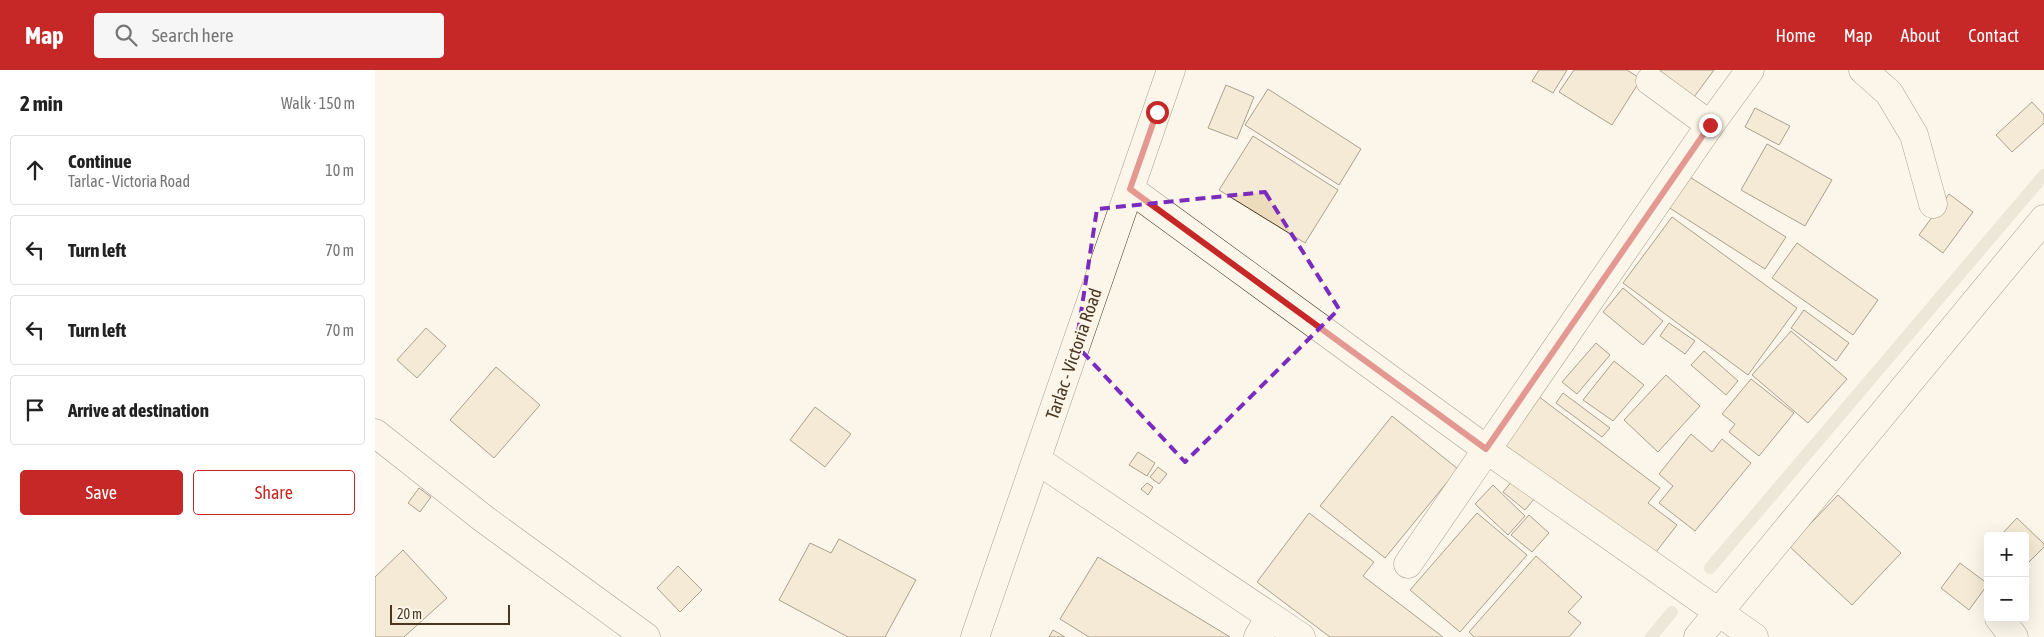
<!DOCTYPE html>
<meta charset="utf-8">
<style>
body{margin:0;font-family:"Asap Condensed",sans-serif;background:#f6f6f6;color:#222}
.controls{position:absolute;right:15px;bottom:15px;display:grid;overflow:hidden;border-radius:5px;box-shadow:0 5px 20px #0002}
.controls button{width:45px;height:45px;display:grid;place-items:center;padding:0;border:0;border-bottom:1px solid #e0e0e0;background:#fff;color:#222;font:25px sans-serif}
.scale{position:absolute;left:15px;bottom:12px;width:120px;box-sizing:border-box;padding-left:5px;border:2px solid #4a3520;border-top:0;font-size:14px;line-height:18px;white-space:nowrap;color:#4a3520;-webkit-text-stroke:4px #fbf6e9;paint-order:stroke}
.stop{position:absolute;width:15px;height:15px;margin:-11px;border:4px solid #c62828;border-radius:50%;background:#fff}
.stop.end{background:#c62828;border-color:#fff;box-shadow:0 1px 5px #0008}
.list{margin:0;padding:0;list-style:none}
h2{display:flex;justify-content:space-between;align-items:center;height:65px;margin:0;padding:0 20px;font-size:21px}
h2 small{font-size:16px;font-weight:400;color:#767676}
.list li{display:grid;grid-template-columns:32px 1fr auto;gap:15px;align-items:center;box-sizing:border-box;height:70px;margin:0 10px 10px;padding:0 10px;border:1px solid #e0e0e0;border-radius:5px}
.list b{display:block;font-size:19px;white-space:nowrap}
.list p{margin:0;font-size:16px;white-space:nowrap;color:#767676}
.list em{font-size:16px;font-style:normal;color:#767676}
.actions{display:flex;gap:10px;padding:15px 20px}
.actions a{flex:1;padding:11px 0;border:1px solid #c62828;border-radius:5px;text-align:center;font-size:18px;color:#c62828}
.actions .main{background:#c62828;color:#fff}
.icon{flex:none;width:28px;height:28px;fill:none;stroke:currentColor;stroke-width:2;stroke-linecap:round;stroke-linejoin:round}
.map{position:relative;flex:none;width:1669px;height:567px;overflow:hidden}
header{display:flex;align-items:center;gap:30px;box-sizing:border-box;height:70px;padding:0 25px;background:#c62828;color:#fff}
header strong{font-size:24px}
nav{display:flex;gap:28px;margin-inline-start:auto;font-size:18px}
.search{width:350px;height:45px;background:#f6f6f6;display:flex;align-items:center;gap:12px;box-sizing:border-box;padding:0 18px;border-radius:5px;color:#767676;font-size:19px}
main{display:flex}
aside{flex:1;background:#fff}
.map>svg:first-child{display:block}
.lines{fill:none;stroke-linecap:round;stroke-linejoin:round}
.stream{stroke:#dcd4c6;stroke-width:12}
.building{fill:#ecdcbc;stroke:#4a3520}
.minor-casing{stroke:#4a3520;stroke-width:29}
.major-casing{stroke:#4a3520;stroke-width:29}
.minor{stroke:#fbf6e9;stroke-width:28}
.major{stroke:#fbf6e9;stroke-width:28}
.route{stroke:#c62828;stroke-width:6}
.marked{fill:none;stroke:#7b2cbf;stroke-width:4;stroke-dasharray:10 6;stroke-linejoin:round}
.labels{text-anchor:middle;stroke-width:4;stroke-linejoin:round;paint-order:stroke}
.street-label{font-size:18px;fill:#4a3520;stroke:#fbf6e9}
</style>
<header>
<strong>Map</strong>
<div class="search"><svg class="icon" aria-label="search" viewBox="0 0 24 24"><circle cx="10" cy="10" r="6"/><path d="M15 15l6 6"/></svg>Search here</div>
<nav><a>Home</a><a>Map</a><a>About</a><a>Contact</a></nav>
</header>
<main>
<aside>
<h2>2 min<small>Walk · 150 m</small></h2>
<ul class="list">
<li><svg class="icon" aria-label="ahead" viewBox="0 0 24 24"><path d="M12 20V5M6 11l6-6 6 6"/></svg><div><b>Continue</b><p>Tarlac - Victoria Road</p></div><em>10 m</em></li>
<li><svg class="icon" aria-label="left" viewBox="0 0 24 24"><path d="M17 20v-9H6M10 6l-5 5 5 5"/></svg><div><b>Turn left</b></div><em>70 m</em></li>
<li><svg class="icon" aria-label="left" viewBox="0 0 24 24"><path d="M17 20v-9H6M10 6l-5 5 5 5"/></svg><div><b>Turn left</b></div><em>70 m</em></li>
<li><svg class="icon" aria-label="arrive" viewBox="0 0 24 24"><path d="M6 21V4h12l-3 4 3 4H6"/></svg><div><b>Arrive at destination</b></div></li>
</ul>
<div class="actions"><a class="main">Save</a><a>Share</a></div>
</aside>
<div class="map">
<svg width="1669" height="567" viewBox="0 0 1669 567">
<rect width="100%" height="100%" fill="#fbf6e9"/>
<g class="lines">
<path class="stream" d="M1335,498L1669,105
M1276,567L1297,542"/>
</g>
<path class="building" d="M1164,0H1192L1178,23L1157,11Z
M1199,0H1252L1266,9L1237,55L1184,22Z
M1284,0H1339L1319,27Z
M851,15L879,27L862,69L833,58Z
M893,19L986,79L964,115L870,55Z
M1657,32L1669,45V53L1637,82L1621,65Z
M1380,38L1415,56L1404,75L1370,57Z
M878,66L963,120L930,173L844,120Z
M1392,74L1457,110L1430,156L1366,120Z
M1313,106L1411,167L1390,199L1293,137Z
M1574,124L1598,142L1568,183L1544,165Z
M1297,147L1422,238L1373,305L1248,213Z
M1422,173L1503,230L1478,265L1397,208Z
M1248,218L1288,251L1268,275L1228,242Z
M1429,240L1474,273L1461,291L1416,258Z
M1294,253L1320,271L1310,284L1285,266Z
M51,258L71,276L42,308L22,290Z
M1416,261L1472,309L1433,353L1377,305Z
M1221,273L1235,285L1202,324L1187,312Z
M1329,281L1363,311L1351,325L1316,295Z
M1239,291L1269,315L1238,351L1208,330Z
M121,297L165,335L119,388L75,350Z
M1291,305L1325,336L1283,382L1249,350Z
M1376,309L1419,343L1384,386L1354,362L1360,354L1347,344Z
M1188,323L1235,358L1227,367L1181,333Z
M1163,326L1285,418L1273,433L1302,455L1274,491L1124,377Z
M440,337L476,364L450,397L415,370Z
M1017,346L1083,399L1010,488L945,436Z
M1316,364L1337,382L1347,369L1376,393L1320,461L1284,433L1298,416L1284,404Z
M763,382L780,393L772,406L754,395Z
M783,397L792,404L784,414L775,407Z
M1143,404L1165,422L1150,440L1128,422Z
M772,413L778,417L773,425L766,419Z
M1118,415L1150,446L1133,465L1100,434Z
M44,418L56,427L45,442L33,433Z
M1463,425L1526,483L1477,535L1414,476Z
M934,443L999,492L988,506L1068,567H955L882,512Z
M1102,443L1152,485L1085,562L1035,520Z
M1154,445L1174,463L1157,482L1136,465Z
M1642,448L1669,474V477L1650,496V466H1625Z
M464,469L541,510L510,567H473L404,530L435,473L456,483Z
M28,480L72,528L29,567H0V507Z
M1161,486L1207,527L1193,542L1206,553L1194,567H1099L1094,562Z
M723,487L855,567H714L685,549Z
M1585,493L1613,514L1594,540L1566,518Z
M303,496L327,520L305,542L282,518Z
M678,560L690,567H674Z"/>
<g class="lines">
<defs>
<path id="minor" d="M1488,0L1514,23L1539,65L1558,134
M1275,11L1335,55
M755,119L1111,379L1379,567
M0,363L109,449L271,567
M662,390L926,567
M1033,494L1335,55L1375,0
M1624,548L1639,567
M883,567L895,547
M1323,567L1669,149"/>
<path id="major" d="M600,567L796,0"/>
</defs>
<use href="#minor" class="minor-casing"/>
<use href="#major" class="major-casing"/>
<use href="#minor" class="minor"/>
<use href="#major" class="major"/>
</g>
<g class="lines">
<path class="route" d="M782,42L755,119L1111,379L1335,55"/>
</g>
<path d="M0 0H1669V567H0ZM890,122L964,239L810,392L701,275L722,139Z" fill="#fbf6e9" fill-opacity=".55" fill-rule="evenodd"/>
<path class="marked" d="M890,122L964,239L810,392L701,275L722,139Z"/>
<g class="labels">
<g class="street-label">
<text transform="translate(699 284) rotate(-71)" y="6">Tarlac - Victoria Road</text>
</g>
</g>
</svg>
<div class="controls">
<button>+</button>
<button>−</button>
</div>
<div class="scale">20 m</div>
<div class="stop" style="left:782px;top:42px"></div>
<div class="stop end" style="left:1335px;top:55px"></div>
</div>
</main>
